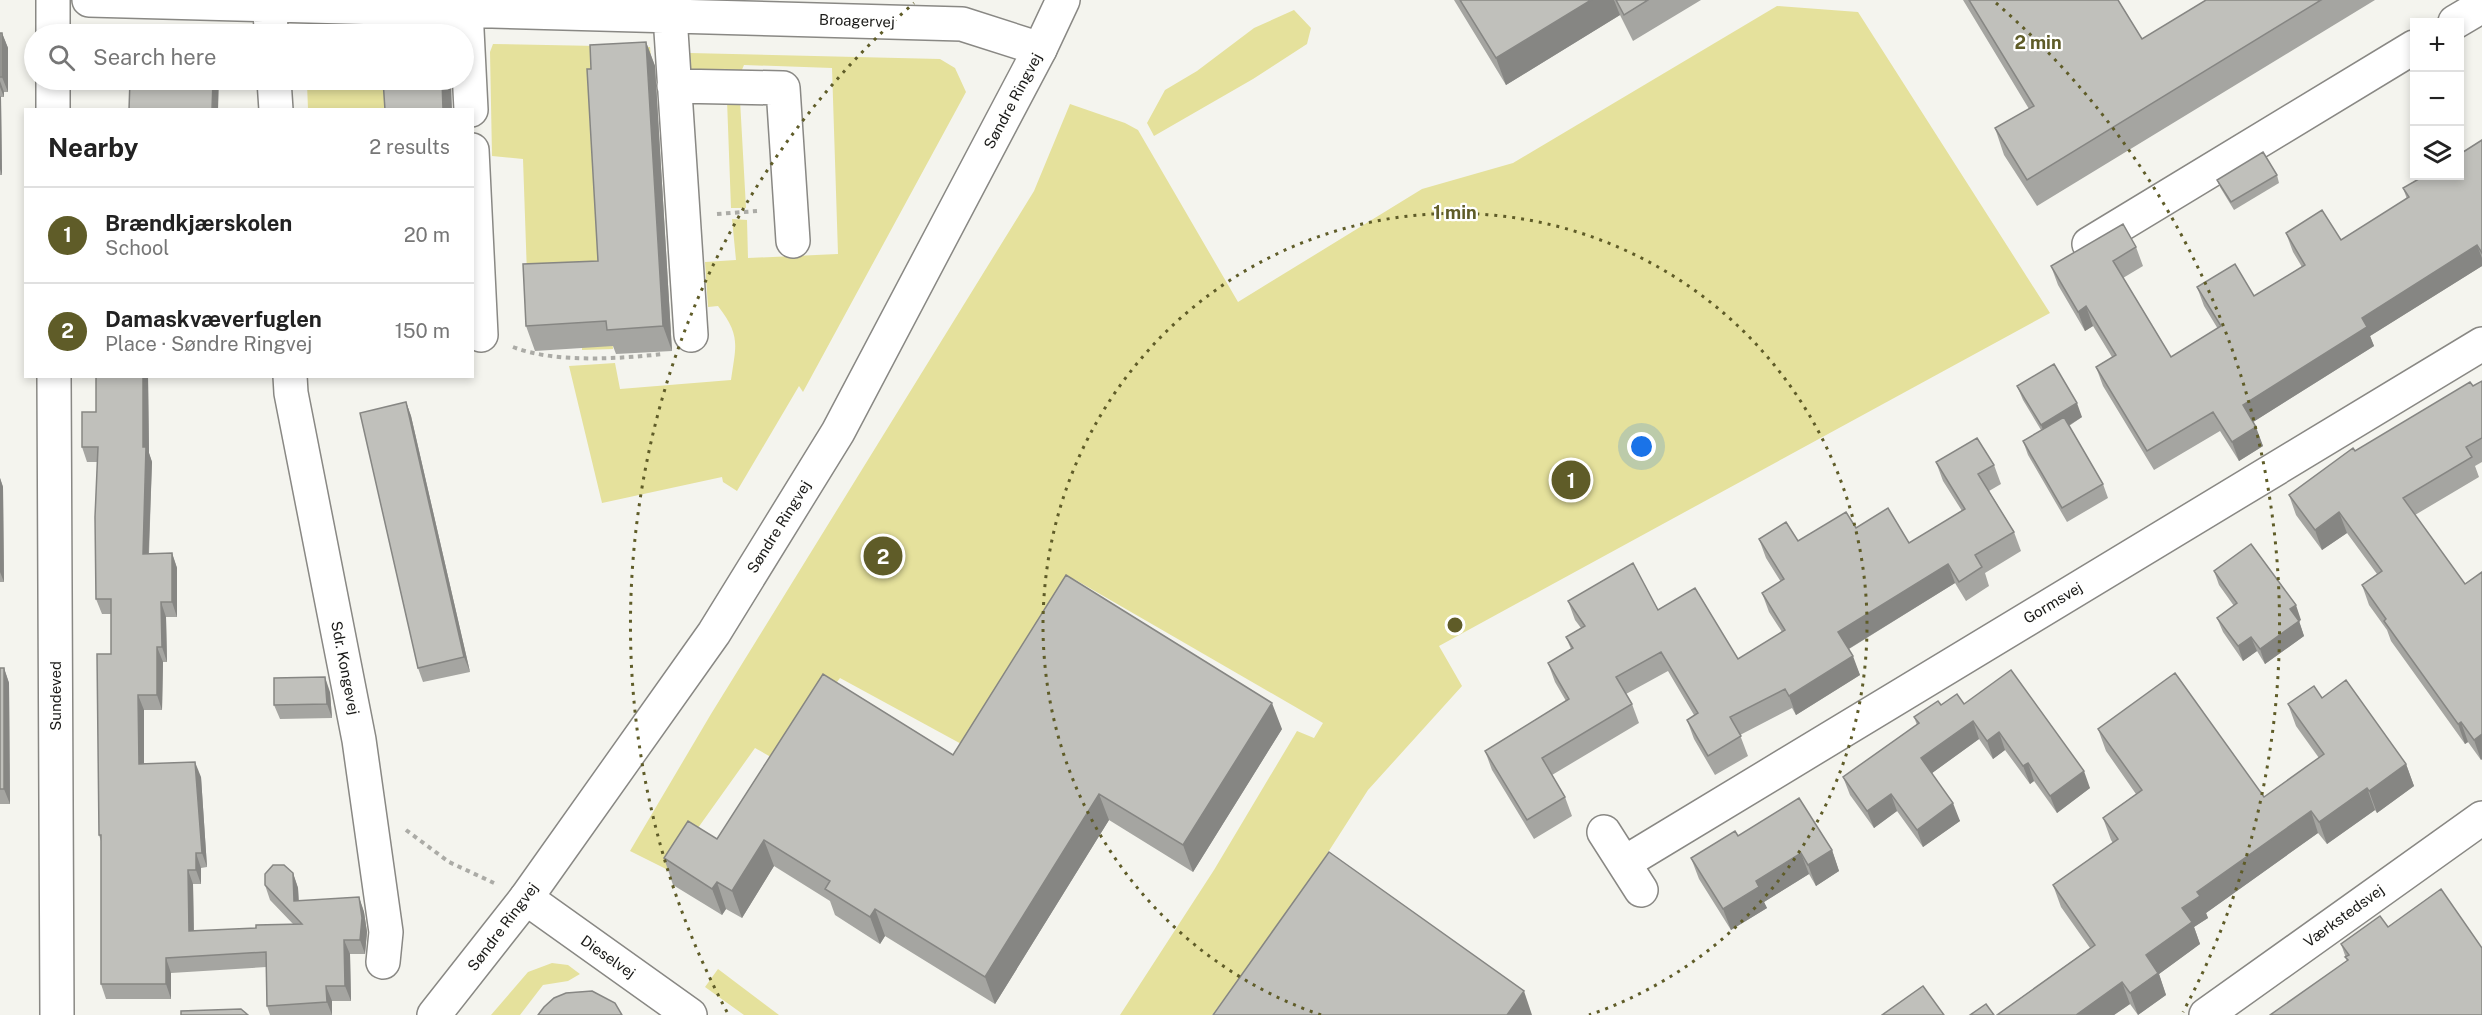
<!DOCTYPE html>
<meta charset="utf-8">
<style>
body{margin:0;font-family:"Public Sans",sans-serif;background:#f2f2f2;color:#222}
.controls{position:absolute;right:18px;top:18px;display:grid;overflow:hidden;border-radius:0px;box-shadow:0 3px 9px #0003}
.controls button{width:54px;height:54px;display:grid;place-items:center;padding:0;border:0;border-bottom:2px solid #e0e0e0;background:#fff;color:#222;font:30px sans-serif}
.you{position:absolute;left:1642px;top:447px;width:21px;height:21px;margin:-15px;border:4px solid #fff;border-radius:50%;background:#1a73e8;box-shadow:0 0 0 9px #1a73e833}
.badge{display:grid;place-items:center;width:39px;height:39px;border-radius:50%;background:#5f5c28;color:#fff;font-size:20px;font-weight:700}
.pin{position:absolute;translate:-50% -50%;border:3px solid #fff;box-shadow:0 2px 6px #0006}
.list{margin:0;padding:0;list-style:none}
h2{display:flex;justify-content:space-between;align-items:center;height:78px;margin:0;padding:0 24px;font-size:26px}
h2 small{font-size:20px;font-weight:400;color:#767676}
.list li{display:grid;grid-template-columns:39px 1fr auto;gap:18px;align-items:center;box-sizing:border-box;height:96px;padding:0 24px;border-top:2px solid #e0e0e0}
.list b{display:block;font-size:22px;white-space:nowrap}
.list p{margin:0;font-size:20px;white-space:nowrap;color:#767676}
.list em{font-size:20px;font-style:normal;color:#767676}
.icon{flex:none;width:33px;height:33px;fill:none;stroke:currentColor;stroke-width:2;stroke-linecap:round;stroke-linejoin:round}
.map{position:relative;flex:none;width:2482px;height:1015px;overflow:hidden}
.search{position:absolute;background:#fff;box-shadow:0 3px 9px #0003;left:24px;top:24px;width:450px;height:66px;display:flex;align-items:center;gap:15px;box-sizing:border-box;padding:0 21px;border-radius:33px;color:#767676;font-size:22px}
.panel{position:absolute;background:#fff;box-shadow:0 3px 9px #0003;left:24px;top:108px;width:450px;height:270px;border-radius:0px}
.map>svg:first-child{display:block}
.green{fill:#e5e19c}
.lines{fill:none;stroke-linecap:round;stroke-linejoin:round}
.minor-casing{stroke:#898884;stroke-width:36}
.major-casing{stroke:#898884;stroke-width:36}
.path{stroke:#ababa6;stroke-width:4;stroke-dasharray:4.5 4.5;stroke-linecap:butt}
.minor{stroke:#fff;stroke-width:33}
.major{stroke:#fff;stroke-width:33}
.wall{fill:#a5a5a1}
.shaded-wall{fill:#868683}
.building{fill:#c0c0bb;stroke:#868683;stroke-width:1.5}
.ring{fill:none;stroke:#5f5c28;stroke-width:3;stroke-dasharray:3 6}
.labels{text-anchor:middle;stroke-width:4.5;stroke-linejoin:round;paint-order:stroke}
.street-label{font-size:15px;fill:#1a1a18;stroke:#fffffe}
.centre{fill:#5f5c28;stroke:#fffffe;stroke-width:3}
.ring-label{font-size:18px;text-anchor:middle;font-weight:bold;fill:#5f5c28;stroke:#fffffe;stroke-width:4.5;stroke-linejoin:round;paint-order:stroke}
</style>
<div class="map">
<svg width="2482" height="1015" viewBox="0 0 2482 1015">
<rect width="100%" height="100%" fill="#f4f4ee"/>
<path class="green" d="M1777,6L1858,12L2050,313L1439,646L1462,686L1368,790L1293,907L1212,1015H1120L1214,870L1297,731L1314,738L1323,723L1074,579L965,746L840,678L778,761L755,748L668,870L630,851L711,714L1034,191L1070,104L1125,123L1138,130L1238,302L1422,189L1513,163Z
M1294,10L1311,28L1307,44L1253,79L1154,136L1147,123L1165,90L1197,71L1254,28Z
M493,44L650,47L652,67L593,76L613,349L582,350L581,276L527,275L523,159L492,156L490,52Z
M690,53L940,59L955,68L966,92L803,392L799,386L737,491L723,482L722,477L602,503L569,366L615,363L620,389L731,380C736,345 741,336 718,306L708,307L705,262L736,260L732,219L747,220L748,258L838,254L832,68L744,65L741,72L690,74Z
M309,80H390L393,109H308L307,84Z
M727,100H740L746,208H731Z
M552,963L568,965L580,974L568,981L543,985L520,1015H491L528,972Z
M718,969L779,1015H744L705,987Z"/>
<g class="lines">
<defs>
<path id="minor" d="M53,0V34
M89,0L962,24L1040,49
M270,0L271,34
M466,10L471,110
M670,16L691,335
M2455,22L2482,6
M53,80V110
M274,80L276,110
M674,86L783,88L793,241
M472,150L481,335
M2089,244L2414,47
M54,376L57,1015
M290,376L291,393L359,740L386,932L383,962
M1604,832L1641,890
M1624,863L2482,344
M526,898L690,1015
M2206,1015L2482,818"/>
<path id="major" d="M434,1015L526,898L714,633L838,432L1040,49L1063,0"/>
</defs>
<use href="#minor" class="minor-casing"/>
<use href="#major" class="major-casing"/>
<path class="path" d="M717,214L757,211
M513,347C554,363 618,359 662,354
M406,830L449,862L494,883"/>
<use href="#minor" class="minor"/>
<use href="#major" class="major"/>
</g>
<path class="wall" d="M1454,0H1701L1633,41L1620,15L1506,85Z
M1963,0H2118L2142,39L2206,0H2375L2037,206L2004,155L1995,128L2029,109Z
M0,33H2L8,48V92H4V97H1L2,175H0Z
M646,42L655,66L672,351L616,354L613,346L535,351L526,326L598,261L591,69Z
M2482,140V266L2370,336L2374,346L2253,422L2263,446L2239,461L2220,431L2154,470L2103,386L2096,367L2112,357L2093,326L2085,331L2058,285L2051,266L2136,247L2143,266L2123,278L2171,357L2218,329L2204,306L2197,287L2254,296L2302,267L2293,252L2286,233L2341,240L2407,199L2403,188Z
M2277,175L2279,183L2234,210L2220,187L2217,180Z
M96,376H148L149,453L152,462L149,554L172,553L177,568V617H166L167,662H163L162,710H144V763L201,777L207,867L201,868V884H193L194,931L256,928L294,925L270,900L265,885L293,873L298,888L299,901L359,897L364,912L367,932L365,954H350L351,1001H332V1015H270L267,1006L266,967L171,973V999H106L101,984V841L99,835L111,654V614H102L96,599L97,462H87L82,447L96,412Z
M2482,381V462L2475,466L2479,477L2415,515L2465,584L2482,572V759L2481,760L2468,742L2465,744L2391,641L2387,630L2369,605L2362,585L2377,574L2347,533L2322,550L2296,515L2289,495L2355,451Z
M2017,386L2082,417L2069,426L2103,484L2108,498L2067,522L2028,455L2023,441L2041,430L2023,400Z
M406,402L411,416L470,672L423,682L418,668Z
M1936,462L1994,465L2001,484L1989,491L2014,532L2021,551L1985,573L1989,586L1966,601L1955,583L1849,649L1860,675L1796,715L1792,708L1740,735L1748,756L1715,775L1694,739L1687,720L1694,715L1668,671L1626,694L1632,704L1639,723L1552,775L1565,797L1572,816L1534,839L1492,770L1485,751L1566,701L1555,682L1548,663L1571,649L1566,637L1581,628L1575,620L1568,601L1658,610L1738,659L1782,632L1769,612L1762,593L1781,582L1766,558L1759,539L1798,541L1856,528L1909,543L1962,511L1943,481Z
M0,478L3,487L4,582H0Z
M2214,571L2301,620L2299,621L2304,636L2265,664L2257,651L2243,661L2223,632L2217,618L2234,606L2219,585Z
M0,668H4L9,683L10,804H0Z
M330,692L332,718L280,719L274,705Z
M2322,698L2406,764L2414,786L2377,813L2375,810L2327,844L2318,833L2206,913L2208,918L2194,927L2200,944L2159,974L2166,995L2138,1015L2130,1004L2114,1015H1997L2090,948L2061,907L2053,885L2113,843L2111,840L2103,818L2136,794L2106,751L2098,729L2264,797L2319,758L2296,726L2288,704Z
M1964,704L2090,788L2057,813L2034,781L2030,784L2005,750L1993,759L1979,739L1932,773L1960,821L1923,847L1897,811L1874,828L1850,795L1843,777L1917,725L1914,717L1941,705Z
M1282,729L1193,872L1109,820L995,1004L885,936L880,944L835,915L830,901L774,866L742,918L726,909L722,915L673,885L664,858L953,755Z
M1738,836L1832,850L1839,871L1816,886L1809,874L1764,902L1767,908L1731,930L1699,879L1691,858Z
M2380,916L2347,961L2341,944Z"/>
<path class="shaded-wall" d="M1591,0H1614L1620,15L1506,85L1496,58Z
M2,33L8,48V92L2,77Z
M646,42L655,66L672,351L663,326Z
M213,80H219L218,110H212Z
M442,80H451L452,110H443Z
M0,81L4,92V97L0,87Z
M0,96L1,97L2,175L0,169Z
M2477,245L2482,258V266L2370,336L2374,346L2250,424L2243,405L2362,318Z
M2086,306L2093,326L2085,331L2078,312Z
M143,376H148L149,453L152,462L148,568L143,554Z
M406,402L411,416L470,672L464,657Z
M2077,403L2082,417L2047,439L2041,425Z
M2256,427L2263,446L2239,461L2232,442Z
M0,478L3,487L4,582L0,572Z
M2339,512L2347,533L2322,550L2315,530Z
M172,553L177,568V617L172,602Z
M1948,564L1955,583L1845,651L1838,632Z
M161,602L166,617L167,662L162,647Z
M2296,605L2301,620L2299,621L2304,636L2265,664L2260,649L2290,609Z
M2251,637L2257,651L2243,661L2238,646Z
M157,647L163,662L162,710L157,695Z
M1853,656L1860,675L1796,715L1789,696Z
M4,668L9,683L10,804L4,789Z
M325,677L330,692L332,718L327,704Z
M138,695L144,710V778L139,764Z
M1272,703L1282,729L1193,872L1183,845Z
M1973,721L1979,739L1928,776L1921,758Z
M2461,722L2468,742L2465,744L2458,724Z
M1999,732L2005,750L1993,759L1987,741Z
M2482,734V759L2481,760L2474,740Z
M195,762L201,777L207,867L202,853Z
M2028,763L2034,781L2030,784L2023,766Z
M2406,764L2414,786L2377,813L2369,791Z
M2084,771L2090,788L2057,813L2050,796Z
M2367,788L2375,810L2327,844L2319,822Z
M1099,794L1109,820L995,1004L985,977Z
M1891,794L1897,811L1874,828L1867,811Z
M1953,803L1960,821L1923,847L1917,830Z
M2311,811L2318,833L2206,913L2208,918L2194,927L2200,944L2159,974L2166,995L2138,1015L2130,993L2146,955L2182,908L2197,892Z
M764,840L774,866L742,918L732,891Z
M1832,850L1839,871L1816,886L1808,865Z
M196,853L201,868V884L196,870Z
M1801,853L1809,874L1764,902L1767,908L1731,930L1723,909L1756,881Z
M188,870L193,884L194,946L189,931Z
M293,873L298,888L299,916L294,901Z
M717,882L726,909L722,915L712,889Z
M359,897L364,912L367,932L365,954L360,940Z
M875,909L885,936L880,944L870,917Z
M344,940L350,954L351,1001L345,986Z
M166,958L171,973V999L166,984Z
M2122,982L2130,1004L2114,1015H2076Z
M326,986L332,1001V1015L327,1002Z
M1524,991L1532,1015H1507Z"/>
<path class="building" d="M1460,0H1591L1496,58Z
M1616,0H1648L1624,15Z
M1969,0H2118L2142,39L2206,0H2321L2027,180L1995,128L2034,106Z
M0,33H2V77H0Z
M646,42L663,326L607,330L606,321L526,326L523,264L598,261L587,69H591L590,45Z
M130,80H213L212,110H129Z
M383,80H442L443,110H385Z
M2482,140V253L2477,245L2362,318L2367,327L2243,405L2256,427L2232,442L2213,412L2147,451L2096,367L2116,355L2086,306L2078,312L2051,266L2123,224L2136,247L2113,261L2171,357L2221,326L2197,287L2235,264L2254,296L2305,265L2286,233L2322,210L2341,240L2409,197L2403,188L2424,176H2460V154Z
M2263,152L2277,175L2231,202L2217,180Z
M2054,364L2077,403L2041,425L2017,386Z
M96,376H143V447H146L143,554L172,553V602H161L162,647H157V695H138L139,764L195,762L202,853H196V870H188L189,931L256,928V925L302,924L265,885V874L273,865H284L293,873L294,901L359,897L362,918L360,940H344L345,986H326L327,1002L267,1006L266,952L166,958V984H101V835H99L97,654H111V599H96L95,517L98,447H82V412H96Z
M2482,381V438L2466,447L2472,457L2403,498L2465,584L2482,572V734L2474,740L2461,722L2458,724L2384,621L2386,619L2362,585L2382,571L2339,512L2315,530L2289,495L2353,448L2355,451L2470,382L2473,386Z
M406,402L464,657L418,668L360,413Z
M2064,417L2103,484L2062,508L2023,441Z
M1977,438L1994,465L1978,474L2014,532L1975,555L1982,567L1959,582L1948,564L1838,632L1853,656L1789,696L1785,689L1730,717L1741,736L1708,756L1687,720L1698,713L1661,652L1616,677L1632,704L1542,758L1565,797L1527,820L1485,751L1569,699L1548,663L1573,648L1566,637L1585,626L1568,601L1633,563L1658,610L1695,588L1738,659L1785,630L1762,593L1784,579L1759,539L1786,522L1798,541L1846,512L1856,528L1888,508L1909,543L1965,509L1936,462Z
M2251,544L2296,605L2290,609L2299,621L2260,649L2251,637L2238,646L2217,618L2237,603L2214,571Z
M1066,575L1272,703L1183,845L1099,794L985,977L875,909L870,917L825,889L830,881L764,840L732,891L717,882L712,889L664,858L688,821L717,839L823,674L953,755Z
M0,668H4V789H0Z
M2011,670L2084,771L2050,796L2028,763L2023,766L1999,732L1987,741L1973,721L1921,758L1953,803L1917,830L1891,794L1867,811L1843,777L1919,723L1914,717L1938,701L1941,705L1957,694L1964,704Z
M2175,673L2264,797L2324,754L2288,704L2314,686L2322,698L2346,680L2406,764L2369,791L2367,788L2319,822L2311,811L2197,892L2200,896L2182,908L2192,922L2146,955L2158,973L2130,993L2122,982L2076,1015H1997L2095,945L2053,885L2118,839L2103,818L2142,790L2098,729Z
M325,677L327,704L274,705V678Z
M1799,798L1832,850L1808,865L1801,853L1756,881L1759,887L1723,909L1691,858L1735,831L1738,836Z
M1329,852L1524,991L1507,1015H1213Z
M2441,889L2482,948V1015H2270L2348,960L2345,957L2349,955L2341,944L2380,916L2388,927Z
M1923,986L1944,1015H1882Z
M592,991L615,1003L622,1015H538L544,1007L554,998L566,993Z
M1986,1004L1994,1015H1970Z
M241,1009L248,1015H181V1011Z"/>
<g class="ring">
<path d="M1321 1015A412 412 0 1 1 1589 1015"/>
<path d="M727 1012A824 824 0 0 1 914 3M1996 3A824 824 0 0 1 2183 1012"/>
</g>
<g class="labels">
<g class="street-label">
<text transform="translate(857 21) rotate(2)" y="5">Broagervej</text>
<text transform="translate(1013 101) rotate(-62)" y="5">Søndre Ringvej</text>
<text transform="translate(779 527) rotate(-58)" y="5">Søndre Ringvej</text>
<text transform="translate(2053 603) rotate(-31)" y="5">Gormsvej</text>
<text transform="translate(345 668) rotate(79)" y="5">Sdr. Kongevej</text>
<text transform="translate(56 696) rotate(-90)" y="5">Sundeved</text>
<text transform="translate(2344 916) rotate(-36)" y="5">Værkstedsvej</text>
<text transform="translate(503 927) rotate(-53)" y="5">Søndre Ringvej</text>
<text transform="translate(608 957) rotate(35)" y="5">Dieselvej</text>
</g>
</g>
<circle cx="1455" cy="625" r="9" class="centre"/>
<g class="ring-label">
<text x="2038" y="49">2 min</text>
<text x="1455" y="219">1 min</text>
</g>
</svg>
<div class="controls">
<button>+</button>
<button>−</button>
<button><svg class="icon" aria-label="layers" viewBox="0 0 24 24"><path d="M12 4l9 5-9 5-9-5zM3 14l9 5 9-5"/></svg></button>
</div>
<div class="you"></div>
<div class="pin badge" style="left:1571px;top:480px">1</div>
<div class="pin badge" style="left:883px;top:556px">2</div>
<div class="search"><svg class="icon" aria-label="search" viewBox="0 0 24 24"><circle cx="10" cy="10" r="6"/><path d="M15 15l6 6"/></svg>Search here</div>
<section class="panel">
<h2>Nearby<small>2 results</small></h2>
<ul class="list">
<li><span class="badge">1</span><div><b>Brændkjærskolen</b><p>School</p></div><em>20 m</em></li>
<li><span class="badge">2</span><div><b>Damaskvæverfuglen</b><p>Place · Søndre Ringvej</p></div><em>150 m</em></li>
</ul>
</section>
</div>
